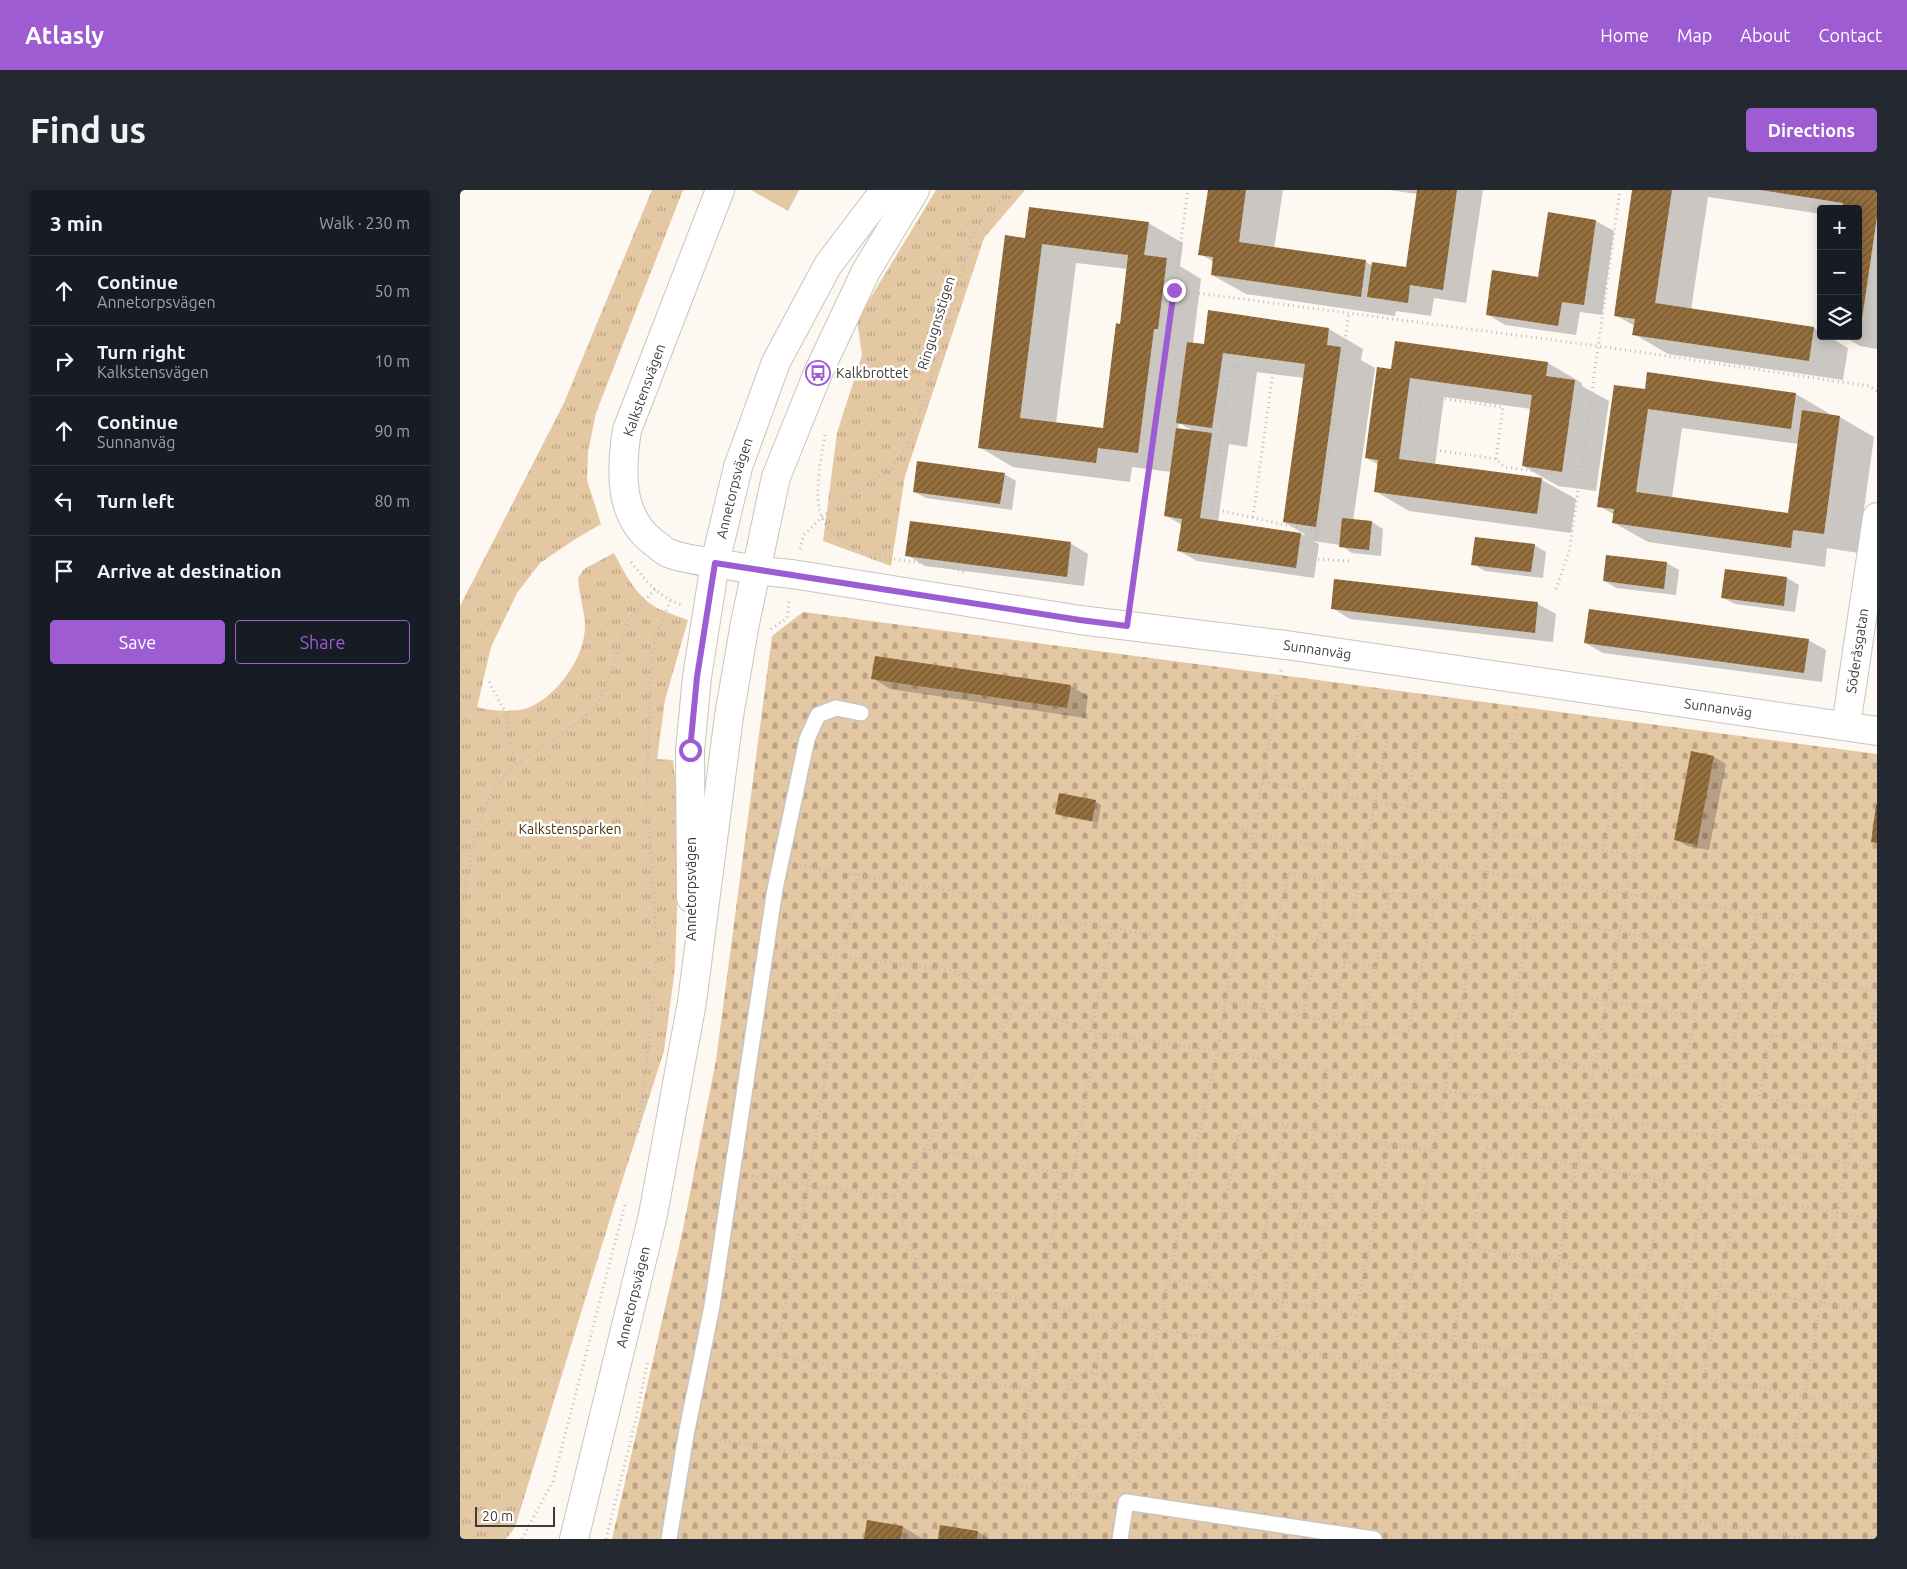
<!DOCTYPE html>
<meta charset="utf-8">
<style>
body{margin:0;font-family:Ubuntu,sans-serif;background:#242831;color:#f1f3f6}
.controls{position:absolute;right:15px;top:15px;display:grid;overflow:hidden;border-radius:5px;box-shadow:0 2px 12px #0003}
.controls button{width:45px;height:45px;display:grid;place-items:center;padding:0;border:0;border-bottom:1px solid #363941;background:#171b24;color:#f1f3f6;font:25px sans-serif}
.scale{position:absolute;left:15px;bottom:12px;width:80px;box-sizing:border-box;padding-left:5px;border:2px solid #3e3c3a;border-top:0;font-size:14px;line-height:18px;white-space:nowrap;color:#3e3c3a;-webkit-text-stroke:4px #fff;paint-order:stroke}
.stop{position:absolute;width:15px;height:15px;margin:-11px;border:4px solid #9d5cd2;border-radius:50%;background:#fff}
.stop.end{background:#9d5cd2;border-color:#fff;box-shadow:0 1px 5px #0008}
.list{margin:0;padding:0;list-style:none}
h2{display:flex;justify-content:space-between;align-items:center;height:65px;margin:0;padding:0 20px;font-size:21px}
h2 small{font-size:16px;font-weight:400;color:#9ea1a6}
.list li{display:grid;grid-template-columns:32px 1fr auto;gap:15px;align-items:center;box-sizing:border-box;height:70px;padding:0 20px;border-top:1px solid #363941}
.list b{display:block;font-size:19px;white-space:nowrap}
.list p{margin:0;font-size:16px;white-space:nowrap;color:#9ea1a6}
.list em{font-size:16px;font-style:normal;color:#9ea1a6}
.actions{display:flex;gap:10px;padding:15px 20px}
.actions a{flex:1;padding:11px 0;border:1px solid #9d5cd2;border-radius:5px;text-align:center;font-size:18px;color:#9d5cd2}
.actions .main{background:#9d5cd2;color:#fff}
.icon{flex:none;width:28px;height:28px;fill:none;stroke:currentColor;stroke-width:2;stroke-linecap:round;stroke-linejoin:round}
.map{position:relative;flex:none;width:1417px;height:1349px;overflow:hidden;border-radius:5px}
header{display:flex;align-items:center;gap:30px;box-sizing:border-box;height:70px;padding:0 25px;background:#9d5cd2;color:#fff}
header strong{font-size:24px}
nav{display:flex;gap:28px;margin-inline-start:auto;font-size:18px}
.intro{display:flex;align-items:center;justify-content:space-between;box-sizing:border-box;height:120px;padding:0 30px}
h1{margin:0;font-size:35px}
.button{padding:12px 22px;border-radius:5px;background:#9d5cd2;color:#fff;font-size:18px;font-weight:700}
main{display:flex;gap:30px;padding:0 30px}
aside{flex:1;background:#171b24;border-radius:5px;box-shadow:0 2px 12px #0003}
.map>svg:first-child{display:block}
.grass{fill:url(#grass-tufts)}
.cemetery{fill:url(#cemetery-stones)}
.pitch{fill:#e4c7a3}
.shadow{fill:#0003;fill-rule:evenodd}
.building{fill:url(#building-hatch);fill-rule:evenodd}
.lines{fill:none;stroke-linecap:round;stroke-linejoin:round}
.lane-casing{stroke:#c8c4be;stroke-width:18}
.street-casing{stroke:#c8c4be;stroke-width:30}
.secondary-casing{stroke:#c8c4be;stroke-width:30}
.path{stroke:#c0bcb7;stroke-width:3;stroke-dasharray:1 4;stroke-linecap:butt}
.lane{stroke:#fff;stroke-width:15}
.street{stroke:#fff;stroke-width:28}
.secondary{stroke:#fff;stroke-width:28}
.route{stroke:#9d5cd2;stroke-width:6}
.labels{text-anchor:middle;stroke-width:5;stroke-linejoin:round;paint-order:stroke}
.street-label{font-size:14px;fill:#3e3c3a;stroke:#fff}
.poi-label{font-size:14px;fill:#3e3c3a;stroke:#fff;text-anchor:start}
.park-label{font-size:14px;fill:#4d3107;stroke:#fff}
</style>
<header>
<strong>Atlasly</strong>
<nav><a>Home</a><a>Map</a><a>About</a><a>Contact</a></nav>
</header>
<div class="intro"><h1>Find us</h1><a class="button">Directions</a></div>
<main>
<aside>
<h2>3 min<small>Walk · 230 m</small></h2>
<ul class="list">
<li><svg class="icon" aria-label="ahead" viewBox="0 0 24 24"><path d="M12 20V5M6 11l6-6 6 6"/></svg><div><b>Continue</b><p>Annetorpsvägen</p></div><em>50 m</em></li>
<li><svg class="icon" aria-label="right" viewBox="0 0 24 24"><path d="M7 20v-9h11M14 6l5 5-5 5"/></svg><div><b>Turn right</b><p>Kalkstensvägen</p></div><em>10 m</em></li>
<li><svg class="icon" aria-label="ahead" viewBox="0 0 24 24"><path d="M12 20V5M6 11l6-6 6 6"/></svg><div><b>Continue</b><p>Sunnanväg</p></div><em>90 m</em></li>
<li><svg class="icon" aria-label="left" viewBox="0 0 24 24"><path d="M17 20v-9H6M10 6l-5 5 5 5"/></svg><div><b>Turn left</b></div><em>80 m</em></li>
<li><svg class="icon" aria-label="arrive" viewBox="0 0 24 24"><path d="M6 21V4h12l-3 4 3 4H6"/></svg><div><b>Arrive at destination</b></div></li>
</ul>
<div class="actions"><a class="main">Save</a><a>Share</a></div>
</aside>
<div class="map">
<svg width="1417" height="1349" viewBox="0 0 1417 1349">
<defs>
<pattern id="grass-tufts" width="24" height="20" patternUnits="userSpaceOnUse" patternTransform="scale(1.25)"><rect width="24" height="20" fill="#e4c7a3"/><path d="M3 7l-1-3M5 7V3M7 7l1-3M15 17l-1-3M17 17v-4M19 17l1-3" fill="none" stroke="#baa386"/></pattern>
<pattern id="cemetery-stones" width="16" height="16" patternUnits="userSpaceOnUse" patternTransform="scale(1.25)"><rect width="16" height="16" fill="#e4c7a3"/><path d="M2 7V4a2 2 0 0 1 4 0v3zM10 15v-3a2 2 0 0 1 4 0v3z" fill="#baa386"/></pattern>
<pattern id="building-hatch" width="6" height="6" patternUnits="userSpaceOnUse" patternTransform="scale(1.25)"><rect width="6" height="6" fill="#956f3d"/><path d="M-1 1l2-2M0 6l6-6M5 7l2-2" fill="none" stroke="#745832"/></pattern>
</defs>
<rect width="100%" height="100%" fill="#fdf8f2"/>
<path class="grass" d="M192,0H223L136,223L128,262L127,290L141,334L114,350L80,373L57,403L31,457L17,517C31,521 56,523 70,517C98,505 126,466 125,434C124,419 119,404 118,388L124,379L154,363C165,384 177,408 199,419C209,423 219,427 228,430L205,510L197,569L213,570L220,630L215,778L204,861L154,1016L55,1337L46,1349H0V416L104,213Z
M476,0H565L524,48L445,286L431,376L363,351L377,243L402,165L397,130Z"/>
<path class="cemetery" d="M343,422L1417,564V1349H152L223,1039L256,870L312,446Z"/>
<path class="pitch" d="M291,0H339L328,21Z"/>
<path class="shadow" d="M749,0H823L814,59L906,72L913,76L947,78L957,4L929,0H1023L1006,113L974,108L971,126L936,121L935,126L786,104L752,85L754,72L740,64Z
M1174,0H1417V159L1400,156L1383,146H1398V19H1361V24L1248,7L1231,120L1354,138L1361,142V146H1368L1388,158L1383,190L1208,164L1174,144L1175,136L1155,125Z
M1089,24L1136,31L1154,41L1142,125L1120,122L1116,145L1045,135L1027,124L1079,88Z
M688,33L723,53L720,76L741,89L733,154L745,155L869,139L903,159L901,170L915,178L893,331L912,332L923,339L921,366L892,363L880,355L853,351L859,354L854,388L737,371L719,361L722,335L705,325L711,282L672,277L670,292L553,277L519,257L566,49ZM616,73L668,79L661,135L644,239L596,233ZM797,182L844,188L824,332L846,345L758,332L769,254L787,257ZM719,233L735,242L718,240Z
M936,152L1088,173L1122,193V196L1149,211L1136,301L1098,296L1063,276L1071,219L984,207L975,275L1082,290L1116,309L1111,343L949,321L915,301L919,275L906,268L933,181Z
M1188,184L1336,204L1370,224V226L1380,227L1414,247L1398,363L1367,358L1365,377L1188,352L1154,333L1155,325L1139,316L1186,200ZM1222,238L1339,254L1329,324L1212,308Z
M544,284L556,291L552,320L466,308L454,302Z
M610,353L628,364L624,396L465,376L447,365Z
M1074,355L1086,362L1083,388L1025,381L1013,374Z
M1147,366L1207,373L1219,380L1216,405L1156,398L1145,391Z
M1327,388L1339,395L1335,422L1275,414L1263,408Z
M875,390L1078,414L1096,424L1093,452L890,429L872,418Z
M1348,450L1366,460L1362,492L1143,463L1125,453Z
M412,488L610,496L628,506L625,528L430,499Z
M1232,563L1254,567L1266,574L1249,660L1227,656L1215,649Z
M600,605L636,612L641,615L638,633L602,626L596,623Z
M481,1336L518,1342L529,1349H479Z
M443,1337L463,1349H405Z"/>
<path class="building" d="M748,0H786L779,52L906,70L901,107L751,85L753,67L738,65Z
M957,0H997L983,100L950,95L948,113L907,107L912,72L946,77Z
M1172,0H1212L1195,113L1354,137L1349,171L1172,145L1175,129L1154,126Z
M1301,0H1417V27L1400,142H1398V19H1382L1383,13Z
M569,17L689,32L684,65L707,68L698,139H694L678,263L638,258L636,273L518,258L545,45L565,48ZM582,54L668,65L660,134L656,133L643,238L560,228Z
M1088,22L1136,30L1124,115L1102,112L1098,136L1026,125L1032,80L1078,87Z
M748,120L869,138L867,155L881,157L856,337L823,332L845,174L763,163L752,238L716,233L727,152L744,154Z
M935,151L1088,172L1086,186L1115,190L1102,282L1062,276L1072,205L950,188L939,269L1082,288L1077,324L914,302L918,270L905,268L917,177L931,179Z
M1187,182L1336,203L1331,239L1188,219L1176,302L1328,323L1342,220L1380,226L1364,344L1333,340L1331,358L1152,333L1154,319L1137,317L1154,195L1185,199Z
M716,238L752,243L740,328L841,343L836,378L717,361L722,329L704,326Z
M457,271L545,283L540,314L453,302Z
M882,328L912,331L909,360L879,357Z
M450,331L611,352L607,387L445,366Z
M1015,347L1075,354L1071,382L1011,375Z
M1146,365L1207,372L1204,399L1143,391Z
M1265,379L1327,387L1324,416L1261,408Z
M874,389L1078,412L1075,443L871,419Z
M1129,419L1349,449L1344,483L1124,453Z
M415,466L611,495L607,518L411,489Z
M1231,561L1254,566L1237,655L1214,650Z
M599,603L636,610L632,631L595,624Z
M1416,615H1417V653L1411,652Z
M407,1330L443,1336L441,1349H404Z
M480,1335L518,1341L517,1349H478Z"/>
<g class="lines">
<defs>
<path id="lane" d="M209,1349L226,1245L252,1116L315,699L347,549L358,525L376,518L401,523
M660,1349L666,1312L914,1349"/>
<g id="street">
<path id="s1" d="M260,0L167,240C161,279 158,325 193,352C198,355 203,361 208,363C223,369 241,371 257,373C282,378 307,382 332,384L620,430L826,455L1417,541"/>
<path id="s2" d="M1386,536L1417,327"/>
</g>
<g id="secondary">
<path id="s3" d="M231,708L230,560L237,487L255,373L278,277L316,172L368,75L425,0"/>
<path id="s4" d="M114,1349L193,1025L232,812L269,526L285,433L316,287L358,183L406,81L455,0"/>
</g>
</defs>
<use href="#lane" class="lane-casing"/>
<use href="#street" class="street-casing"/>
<use href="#secondary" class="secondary-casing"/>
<path class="path" d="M714,100L1138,156L1409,196L1417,201
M365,245C361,266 353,309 362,328C374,353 404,363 429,368C454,373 479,372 504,382
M1036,269L1043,217L962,206L956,257L1036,269L1044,277L1120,287
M793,327L813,182L771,175L752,319C788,326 822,335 858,341
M340,359L344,345L362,327L432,277L447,256L468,199L512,47L523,28L551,0
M889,371L854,369L889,123
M171,372C186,391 199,408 223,415
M1096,399L1110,358L1160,0
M670,410L728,0
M311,439L327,428L329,411
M29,492L47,525L55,576
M803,592L998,625
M886,606L901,528
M946,616L960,539
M768,634L794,644L1026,682L1298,724L1417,749
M1033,642L1175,666
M1143,661L1166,556
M340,675L525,707L543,723L692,744
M397,684L348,995L316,1165L423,1186L432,1176L571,1200
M0,736C9,682 11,613 56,575C83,552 123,538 141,506C154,483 156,455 168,432C175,420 186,409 195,399
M857,750L888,755
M326,759L492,781L558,814
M884,772L915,778
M1058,795L1234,826
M1417,801L1323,783L1299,907L1417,929
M765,812L948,845L975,710
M801,819L828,683L1070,728L1160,742L1247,760L1222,894L1046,862L1070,728
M843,826L869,690
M873,832L930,534
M904,837L930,702
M631,842L652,738
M1311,845L1417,864
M178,942L192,826L197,755L187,603L191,477L195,449L210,411
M464,959L613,985L637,843
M292,986L434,1007L558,814L631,842L757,861L1256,947L1417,979
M434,1007L462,1087L698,1140L815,1157L934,1178L1417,1269
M811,1010L841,1017
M1417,1030L1277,1005L1244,1188L1417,1219
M838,1033L867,1039
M1010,1057L1187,1088
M587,1074L602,983
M709,1090L896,1125L929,954
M1261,1095L1417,1123
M748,1098L782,927L973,962
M792,1105L826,935
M852,1117L884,946
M941,1142L1169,1182L1204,991L1027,959L993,1151
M815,1157L866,880
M631,1183C634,1184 639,1185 642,1187C647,1190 648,1196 649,1201C653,1228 637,1243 611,1232C605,1218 602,1194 619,1185C622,1184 627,1184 631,1183Z
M634,1184L642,1147L659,1131
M690,1190L719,1248L734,1251
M1237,1235L1220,1328L1345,1349
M624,1236L617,1272L619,1286L638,1307
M245,1248L647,1309
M1335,1254L1417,806
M673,1271L719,1248
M917,1277L973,962L1058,517
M669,1292L698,1140L757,861L821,480
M1056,1297L1191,575
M576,1298C570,1289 565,1280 563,1270C561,1250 577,1154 586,1137C589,1130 599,1125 606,1120
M787,1309L789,1296
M62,1349L93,1291L165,1014
M146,1349L175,1233L188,1170
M1177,1349L1298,724
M1416,1349L1417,1342"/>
<use href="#lane" class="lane"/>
<use href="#street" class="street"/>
<use href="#secondary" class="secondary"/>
</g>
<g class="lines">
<path class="route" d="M230,560L237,487L255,373L620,430L667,436L714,100"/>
</g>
<defs>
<symbol id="bus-ring" viewBox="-11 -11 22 22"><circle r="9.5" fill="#fff" stroke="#9d5cd2" stroke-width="1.5"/><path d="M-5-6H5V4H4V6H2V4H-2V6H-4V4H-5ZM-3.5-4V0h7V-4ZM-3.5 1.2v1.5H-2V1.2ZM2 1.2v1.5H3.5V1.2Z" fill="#9d5cd2"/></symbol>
</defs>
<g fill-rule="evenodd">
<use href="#bus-ring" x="344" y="169" width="28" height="28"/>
</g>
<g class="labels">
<g class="street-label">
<text transform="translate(476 133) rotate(-73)" y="5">Ringugnsstigen</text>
<text transform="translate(184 200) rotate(-70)" y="5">Kalkstensvägen</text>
<text dy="5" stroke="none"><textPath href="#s3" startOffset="414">Annetorpsvägen</textPath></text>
<text dy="5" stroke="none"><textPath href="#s1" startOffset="1054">Sunnanväg</textPath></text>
<text dy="5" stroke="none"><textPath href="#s2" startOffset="76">Söderåsgatan</textPath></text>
<text dy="5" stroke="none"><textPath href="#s1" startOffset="1459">Sunnanväg</textPath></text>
<text transform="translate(231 699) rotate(-90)" y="5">Annetorpsvägen</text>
<text dy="5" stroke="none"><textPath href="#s4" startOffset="249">Annetorpsvägen</textPath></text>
</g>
<g class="poi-label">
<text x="376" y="188">Kalkbrottet</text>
</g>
<g class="park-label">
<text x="110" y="644">Kalkstensparken</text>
</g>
</g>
</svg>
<div class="controls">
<button>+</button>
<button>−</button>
<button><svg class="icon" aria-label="layers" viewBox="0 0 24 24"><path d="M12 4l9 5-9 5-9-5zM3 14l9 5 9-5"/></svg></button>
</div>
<div class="scale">20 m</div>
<div class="stop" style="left:230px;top:560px"></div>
<div class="stop end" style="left:714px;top:100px"></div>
</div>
</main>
